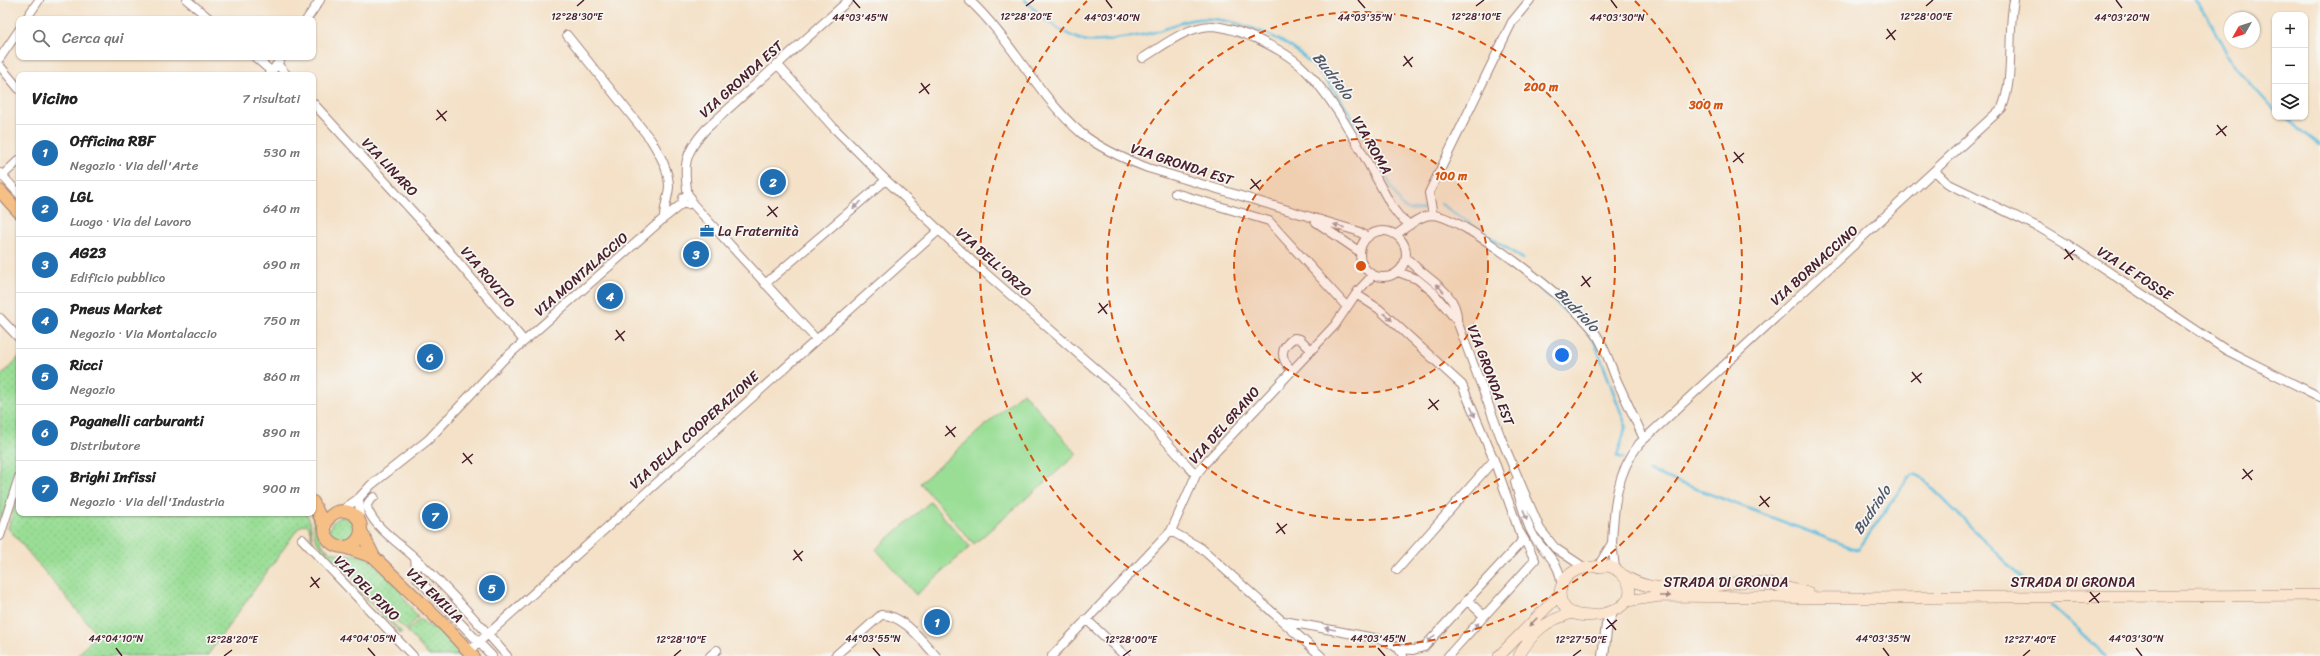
<!DOCTYPE html>
<html lang="it">
<meta charset="utf-8">
<style>
body{margin:0;font-family:Sriracha,sans-serif;background:#f2f2f2;color:#222}
.controls{position:absolute;right:12px;top:12px;display:grid;overflow:hidden;border-radius:8px;box-shadow:0 1px 3px #0004}
.controls button{width:36px;height:36px;display:grid;place-items:center;padding:0;border:0;border-bottom:1px solid #e0e0e0;background:#fff;color:#222;font:20px sans-serif}
.compass{position:absolute;left:2224px;top:12px;width:36px;height:36px;border-radius:50%;background:#fff;box-shadow:0 1px 3px #0004;rotate:231deg}
.you{position:absolute;left:1562px;top:355px;width:14px;height:14px;margin:-10px;border:3px solid #fff;border-radius:50%;background:#1a73e8;box-shadow:0 0 0 6px #1a73e833}
.badge{display:grid;place-items:center;width:26px;height:26px;border-radius:50%;background:#1f6fb2;color:#fff;font-size:13px;font-weight:700}
.pin{position:absolute;translate:-50% -50%;border:2px solid #fff;box-shadow:0 1px 4px #0006}
.list{margin:0;padding:0;list-style:none}
h2{display:flex;justify-content:space-between;align-items:center;height:52px;margin:0;padding:0 16px;font-size:17px}
h2 small{font-size:13px;font-weight:400;color:#767676}
.list li{display:grid;grid-template-columns:26px 1fr auto;gap:12px;align-items:center;box-sizing:border-box;height:56px;padding:0 16px;border-top:1px solid #e0e0e0}
.list b{display:block;font-size:15px;white-space:nowrap}
.list p{margin:0;font-size:13px;white-space:nowrap;color:#767676}
.list em{font-size:13px;font-style:normal;color:#767676}
.icon{flex:none;width:22px;height:22px;fill:none;stroke:currentColor;stroke-width:2;stroke-linecap:round;stroke-linejoin:round}
.map{position:relative;flex:none;width:2320px;height:656px;overflow:hidden}
.search{position:absolute;background:#fff;box-shadow:0 1px 3px #0004;left:16px;top:16px;width:300px;height:44px;display:flex;align-items:center;gap:10px;box-sizing:border-box;padding:0 14px;border-radius:8px;color:#767676;font-size:15px}
.panel{position:absolute;background:#fff;box-shadow:0 1px 3px #0004;left:16px;top:72px;width:300px;height:444px;border-radius:8px}
.map>svg:first-child{display:block}
.grass{fill:url(#grass-dots);stroke:#727e60}
.pitch{fill:#9ade96;stroke:#727e60}
.lines{fill:none;stroke-linecap:round;stroke-linejoin:round}
.stream{stroke:#62bfe0;stroke-width:2.5}
.minor-casing{stroke:#9f8079;stroke-width:10}
.tertiary-casing{stroke:#9f8079;stroke-width:12}
.secondary-casing{stroke:#9f8079;stroke-width:12}
.primary-casing{stroke:#9f8079;stroke-width:14}
.minor{stroke:#fff;stroke-width:8}
.tertiary{stroke:#fff;stroke-width:10}
.secondary{stroke:#fbe5cf;stroke-width:11}
.primary{stroke:#f5bf86;stroke-width:12}
.oneway{fill:#ae9aa0}
.oneway2{fill:#a2827d}
.ticks{fill:none;stroke:#4a1f2b;stroke-width:1.5}
.ring{fill:none;stroke:#d8530f;stroke-width:2;stroke-dasharray:7 5}
.labels{text-anchor:middle;stroke-width:3.5;stroke-linejoin:round;paint-order:stroke}
.street-label{font-size:14px;fill:#4a1f2b;stroke:#f6f6f2}
.poi-label{font-size:14px;fill:#4a1f2b;stroke:#f6f6f2;text-anchor:start}
.water-label{font-size:15px;font-style:italic;fill:#52576a;stroke:#f6f6f2}
.ticks-label{font-size:10px;text-anchor:middle;fill:#4a1f2b;stroke:#f6f6f2;stroke-width:3.5;stroke-linejoin:round;paint-order:stroke}
.centre{fill:#d8530f;stroke:#f6f6f2;stroke-width:2}
.ring-label{font-size:12px;text-anchor:middle;font-weight:bold;fill:#d8530f;stroke:#f6f6f2;stroke-width:3.5;stroke-linejoin:round;paint-order:stroke}
</style>
<div class="map">
<svg width="2320" height="656" viewBox="0 0 2320 656">
<defs>
<pattern id="grass-dots" width="8" height="8" patternUnits="userSpaceOnUse"><rect width="8" height="8" fill="#9ade96"/><path d="M2 2h.1M6 6h.1" fill="none" stroke="#86be81" stroke-width="1.8" stroke-linecap="round"/></pattern>
</defs>
<rect width="100%" height="100%" fill="#f6f6f2"/>
<filter id="ink" filterUnits="userSpaceOnUse"><feTurbulence type="fractalNoise" baseFrequency=".025" numOctaves="2"/><feDisplacementMap in="SourceGraphic" scale="8" xChannelSelector="R" yChannelSelector="G"/><feConvolveMatrix kernelMatrix="1 2 1 2 8 2 1 2 1" color-interpolation-filters="sRGB"/></filter>
<filter id="wash" filterUnits="userSpaceOnUse"><feTurbulence type="fractalNoise" baseFrequency=".012" numOctaves="4" result="noise"/><feDisplacementMap in="SourceGraphic" scale="16" xChannelSelector="R" yChannelSelector="G"/><feGaussianBlur stdDeviation="0.9" result="paint"/><feColorMatrix in="noise" values="0 0 0 0 0 0 0 0 0 0 0 0 0 0 0 0 0 1.4 0 .05"/><feComposite in="paint" operator="in"/></filter>
<g filter="url(#wash)">
<rect width="100%" height="100%" fill="#f4e1c7"/>
<path class="grass" d="M19,357V467L0,528V377Z
M19,493V513H305C314,521 309,537 315,547L402,632L401,634L314,547L309,527L306,524L299,527L207,656H77L97,634L8,528Z
M311,513C322,518 316,539 325,548C337,558 354,551 367,558C378,565 393,582 403,592L401,594L418,617L406,630L319,545C311,535 317,523 311,513Z
M330 530a13 13 0 1 1 26 0a13 13 0 1 1-26 0Z
M420,619L426,624L442,632L464,656H429L407,631Z"/>
<path class="pitch" d="M1023,392L1077,454L974,544L920,483Z
M930,502L970,547L916,595L876,549Z"/>
<g class="lines">
<path class="stream" d="M1025,0C1040,16 1057,31 1079,39C1091,44 1108,40 1121,38C1130,37 1141,36 1151,33C1164,30 1177,23 1191,20C1226,14 1278,34 1304,57C1345,93 1375,158 1402,206L1410,210L1424,209
M2195,0L2206,14L2233,65L2275,111
M2284,117L2320,145
M1441,204L1523,259
M1521,272L1583,327L1595,343L1626,426L1617,456L1623,458
M1649,471L1858,550L1908,478L1914,474L1921,477L2031,587
M2051,605L2106,656"/>
</g>
</g>
<g filter="url(#ink)">
<g class="lines">
<defs>
<path id="minor" d="M187,0L210,19
M969,0C1012,40 1037,95 1081,133C1101,149 1124,159 1148,168L1357,231L1368,237
M26,19L39,0
M307,19L320,0
M255,57L272,72
M0,58L19,30
M1143,58C1164,45 1186,27 1211,26C1225,26 1242,33 1255,38C1272,46 1290,55 1304,69C1338,102 1368,164 1392,207L1399,216L1410,225
M277,64L287,75
M777,64L833,127L886,180L975,264L1123,393L1196,475
M0,66L19,89
M270,74L282,57
M313,103L447,249L524,341
M1936,172L1947,183L2040,228L2067,244L2226,350L2320,397
M0,173L19,194
M2,176L19,160
M1175,193L1269,221L1347,307
M682.5 200a4.5 4.5 0 1 1 9 0a4.5 4.5 0 1 1-9 0Z
M688,196C683,165 684,153 706,129L849,0
M691,202L816,339
M1433,215L1429,193L1512,22L1530,0
M664,218L683,203
M1316,222L1360,252
M1360 254a23 23 0 1 1 46 0a23 23 0 1 1-46 0Z
M1396,235C1406,228 1419,215 1433,215C1463,216 1576,305 1594,331C1605,346 1610,364 1617,381C1626,400 1635,419 1644,439
M1406,257C1422,277 1459,291 1457,321
M1398,272L1417,279L1433,292L1457,321L1501,438L1540,529L1555,548L1585,568
M765,284L886,180
M1356,294L1379,309L1462,385L1494,460L1397,570
M0,318L19,338
M1292,371C1280,358 1279,348 1294,338L1300,339L1311,350
M1515,482C1520,499 1524,517 1532,533C1542,552 1560,560 1561,583
M374,497C368,501 365,505 369,512C376,528 401,545 414,557C447,588 478,622 507,656
M359,498L360,524
M341,511L359,498L371,485L428,440L503,360L664,218C664,207 668,198 669,187C669,170 660,155 651,140L567,35
M1171,531L1201,548L1321,656
M0,536L19,477
M302,539L413,656
M1612,543C1614,506 1616,474 1639,444L2002,108C2015,76 2007,35 2014,0
M415,558L417,578L492,656
M1597,568L1612,543L1615,568
M1468,601L1484,616
M1086,619L1125,656
M1284,621L1385,640L1399,649L1403,656
M1399,649L1413,650L1424,647L1524,539L1519,531L1494,460
M469,651L939,230
M710,656L717,650
M835,656L881,615C903,614 922,641 936,656
M1052,656L1171,531L1196,475L1206,462L1335,325L1358,291L1373,275
M1448,656L1535,560L1524,539"/>
<path id="tertiary" d="M1603,656L1607,624L1613,611"/>
<path id="secondary" d="M1609,566C1626,572 1640,594 1620,607C1610,614 1591,617 1579,615C1556,611 1554,583 1573,572C1583,566 1598,567 1609,566Z
M1625,576C1646,591 1685,590 1711,587C1722,585 1733,582 1745,582C1766,581 1787,588 1808,593
M1627,601L1660,596L1859,598L2320,595
M1499,656L1560,594
M1519,656C1532,632 1546,620 1573,613"/>
<path id="primary" d="M0,191L19,212
M313,502L325,527
M325 529a18 18 0 1 1 36 0a18 18 0 1 1-36 0Z
M361,531L374,557L445,626L473,656
M344,547L374,557"/>
</defs>
<use href="#minor" class="minor-casing"/>
<use href="#tertiary" class="tertiary-casing"/>
<use href="#secondary" class="secondary-casing"/>
<use href="#primary" class="primary-casing"/>
<use href="#minor" class="minor"/>
<use href="#tertiary" class="tertiary"/>
<use href="#secondary" class="secondary"/>
<use href="#primary" class="primary"/>
</g>
<defs><path id="oneway-solid" d="M-6-.8H1V-3.2L6.5 0L1 3.2V.8H-6Z"/></defs>
<g class="oneway">
<use href="#oneway-solid" transform="translate(857 205) rotate(139)"/>
<use href="#oneway-solid" transform="translate(1339 226) rotate(-163)"/>
<use href="#oneway-solid" transform="translate(1440 288) rotate(-132)"/>
<use href="#oneway-solid" transform="translate(1388 317) rotate(42)"/>
<use href="#oneway-solid" transform="translate(1473 412) rotate(67)"/>
<use href="#oneway-solid" transform="translate(1525 515) rotate(72)"/>
<use href="#oneway-solid" transform="translate(1475 627) rotate(-48)"/>
<use href="#oneway-solid" transform="translate(1330 629) rotate(-170)"/>
<use href="#oneway-solid" transform="translate(1431 639) rotate(134)"/>
</g>
<g class="oneway2">
<use href="#oneway-solid" transform="translate(1665 596)"/>
<use href="#oneway-solid" transform="translate(1533 622) rotate(135)"/>
</g>
</g>
<path class="ticks" d="M853,0L860,8M1106,0L1112,8M1358,0L1365,8M1611,0L1617,8M2116,0L2122,8M577,6L584,0M1026,6L1034,0M1476,6L1484,0M1926,6L1933,0M1887,29L1895,40M1886,39L1896,30M1404,56L1412,67M1403,66L1413,57M921,83L929,94M919,93L930,84M437,110L446,121M436,120L447,111M2217,125L2226,136M2216,135L2227,126M1734,152L1743,163M1733,162L1744,153M1251,179L1260,190M1250,189L1261,180M768,206L777,217M767,216L778,207M2065,249L2073,260M2064,259L2075,250M1582,276L1590,287M1581,286L1591,277M1099,303L1107,314M1098,313L1108,304M616,330L624,341M615,340L625,331M1912,372L1921,383M1911,382L1922,373M1429,399L1438,410M1428,409L1439,400M946,426L955,437M945,436L956,427M463,453L472,464M462,463L473,454M2243,469L2252,480M2242,479L2253,470M1760,496L1769,507M1759,506L1770,497M1277,523L1285,534M1276,533L1287,524M794,550L802,561M793,560L803,551M311,577L319,588M310,587L320,578M2090,592L2099,603M2089,602L2100,593M1607,619L1616,630M1606,629L1617,620M116,648L122,656M368,648L375,656M873,648L880,656M1378,648L1385,656M1883,648L1889,656M2136,648L2142,656M224,656L232,650M674,656L681,650M1123,656L1131,650M1573,656L1581,650M2023,656L2030,650"/>
<circle cx="1361" cy="266" r="127" fill="#d8530f" fill-opacity=".12"/>
<g class="ring">
<circle cx="1361" cy="266" r="127"/>
<circle cx="1361" cy="266" r="254"/>
<path d="M1635 1A381 381 0 1 1 1087 1"/>
</g>
<defs>
<symbol id="office-bare" viewBox="-9 -9 18 18"><path d="M-6-3h4V-5.5h4V-3h4V5H-6ZM-1-4.5V-3h2v-1.5ZM-6 0V1H6V0Z" fill="#1f6fb2" stroke="#f6f6f2" stroke-width="2.5" paint-order="stroke"/></symbol>
</defs>
<g fill-rule="evenodd">
<use href="#office-bare" x="697" y="221" width="20" height="20"/>
</g>
<g class="labels">
<g class="street-label">
<text transform="translate(741 79) rotate(-42)" y="5">VIA GRONDA EST</text>
<text transform="translate(1372 145) rotate(60)" y="5">VIA ROMA</text>
<text transform="translate(1182 164) rotate(18)" y="5">VIA GRONDA EST</text>
<text transform="translate(390 167) rotate(47)" y="5">VIA LINARO</text>
<text transform="translate(994 262) rotate(42)" y="5">VIA DELL'ORZO</text>
<text transform="translate(1814 265) rotate(-42)" y="5">VIA BORNACCINO</text>
<text transform="translate(2135 273) rotate(33)" y="5">VIA LE FOSSE</text>
<text transform="translate(581 274) rotate(-41)" y="5">VIA MONTALACCIO</text>
<text transform="translate(488 277) rotate(50)" y="5">VIA ROVITO</text>
<text transform="translate(1491 375) rotate(69)" y="5">VIA GRONDA EST</text>
<text transform="translate(1224 425) rotate(-48)" y="5">VIA DEL GRANO</text>
<text transform="translate(694 430) rotate(-42)" y="5">VIA DELLA COOPERAZIONE</text>
<text x="1726" y="587">STRADA DI GRONDA</text>
<text x="2073" y="587">STRADA DI GRONDA</text>
<text transform="translate(367 588) rotate(45)" y="5">VIA DEL PINO</text>
<text transform="translate(435 595) rotate(44)" y="5">VIA EMILIA</text>
</g>
<g class="poi-label">
<text x="718" y="236">La Fraternità</text>
</g>
<g class="water-label">
<text transform="translate(1333 76) rotate(52)" y="5">Budriolo</text>
<text transform="translate(1577 310) rotate(45)" y="5">Budriolo</text>
<text transform="translate(1872 510) rotate(-56)" y="5">Budriolo</text>
</g>
</g>
<g class="ticks-label">
<text x="577" y="20">12°28'30"E</text>
<text x="1026" y="20">12°28'20"E</text>
<text x="1476" y="20">12°28'10"E</text>
<text x="1926" y="20">12°28'00"E</text>
<text x="1112" y="21">44°03'40"N</text>
<text x="1617" y="21">44°03'30"N</text>
<text x="2122" y="21">44°03'20"N</text>
<text x="860" y="21">44°03'45"N</text>
<text x="1365" y="21">44°03'35"N</text>
<text x="116" y="642">44°04'10"N</text>
<text x="368" y="642">44°04'05"N</text>
<text x="873" y="642">44°03'55"N</text>
<text x="1378" y="642">44°03'45"N</text>
<text x="1883" y="642">44°03'35"N</text>
<text x="2136" y="642">44°03'30"N</text>
<text x="232" y="643">12°28'20"E</text>
<text x="681" y="643">12°28'10"E</text>
<text x="1131" y="643">12°28'00"E</text>
<text x="1581" y="643">12°27'50"E</text>
<text x="2030" y="643">12°27'40"E</text>
</g>
<circle cx="1361" cy="266" r="6" class="centre"/>
<g class="ring-label">
<text x="1541" y="91">200 m</text>
<text x="1706" y="109">300 m</text>
<text x="1451" y="180">100 m</text>
</g>
</svg>
<div class="controls">
<button>+</button>
<button>−</button>
<button><svg class="icon" aria-label="layers" viewBox="0 0 24 24"><path d="M12 4l9 5-9 5-9-5zM3 14l9 5 9-5"/></svg></button>
</div>
<svg class="compass" viewBox="-18 -18 36 36"><path d="M0-13l5 13h-10z" fill="#e53935"/><path d="M0 13l5-13h-10z" fill="#767676"/></svg>
<div class="you"></div>
<div class="pin badge" style="left:937px;top:622px">1</div>
<div class="pin badge" style="left:773px;top:182px">2</div>
<div class="pin badge" style="left:696px;top:254px">3</div>
<div class="pin badge" style="left:610px;top:296px">4</div>
<div class="pin badge" style="left:492px;top:588px">5</div>
<div class="pin badge" style="left:430px;top:357px">6</div>
<div class="pin badge" style="left:435px;top:516px">7</div>
<div class="search"><svg class="icon" aria-label="search" viewBox="0 0 24 24"><circle cx="10" cy="10" r="6"/><path d="M15 15l6 6"/></svg>Cerca qui</div>
<section class="panel">
<h2>Vicino<small>7 risultati</small></h2>
<ul class="list">
<li><span class="badge">1</span><div><b>Officina RBF</b><p>Negozio · Via dell'Arte</p></div><em>530 m</em></li>
<li><span class="badge">2</span><div><b>LGL</b><p>Luogo · Via del Lavoro</p></div><em>640 m</em></li>
<li><span class="badge">3</span><div><b>AG23</b><p>Edificio pubblico</p></div><em>690 m</em></li>
<li><span class="badge">4</span><div><b>Pneus Market</b><p>Negozio · Via Montalaccio</p></div><em>750 m</em></li>
<li><span class="badge">5</span><div><b>Ricci</b><p>Negozio</p></div><em>860 m</em></li>
<li><span class="badge">6</span><div><b>Paganelli carburanti</b><p>Distributore</p></div><em>890 m</em></li>
<li><span class="badge">7</span><div><b>Brighi Infissi</b><p>Negozio · Via dell'Industria</p></div><em>900 m</em></li>
</ul>
</section>
</div>
